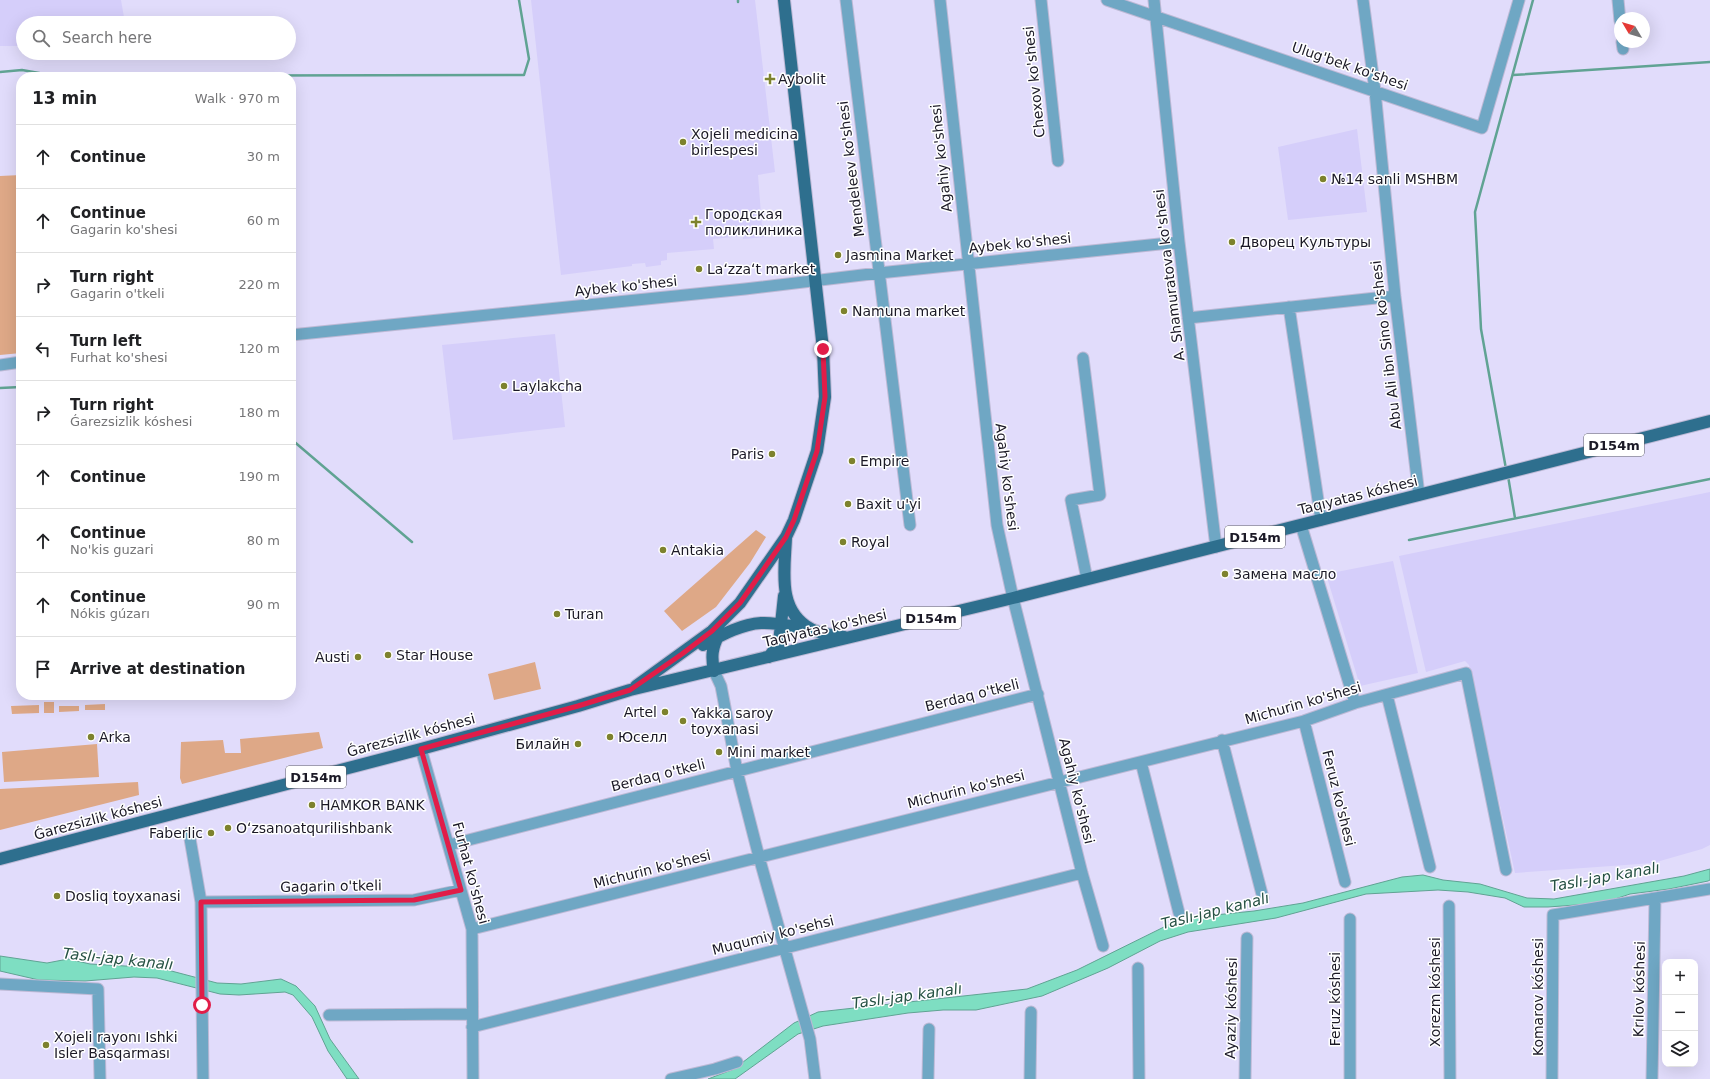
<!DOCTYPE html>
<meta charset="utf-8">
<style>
body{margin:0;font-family:"DejaVu Sans",sans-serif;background:#f2f2f2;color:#202124}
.controls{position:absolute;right:12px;bottom:12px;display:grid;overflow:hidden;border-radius:8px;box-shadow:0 4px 16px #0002}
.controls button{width:36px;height:36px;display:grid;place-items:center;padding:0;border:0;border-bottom:1px solid #e0e0e0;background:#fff;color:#202124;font:20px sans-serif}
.compass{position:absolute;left:1614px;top:12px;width:36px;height:36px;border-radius:50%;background:#fff;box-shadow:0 4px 16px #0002;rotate:308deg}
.stop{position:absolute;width:12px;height:12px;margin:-9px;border:3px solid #e11d48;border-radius:50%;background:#fff}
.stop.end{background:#e11d48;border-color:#fff;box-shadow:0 1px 4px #0008}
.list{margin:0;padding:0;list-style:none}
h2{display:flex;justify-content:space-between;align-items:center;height:52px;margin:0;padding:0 16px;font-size:17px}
h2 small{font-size:13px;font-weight:400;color:#757577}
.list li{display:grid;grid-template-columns:26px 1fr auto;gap:12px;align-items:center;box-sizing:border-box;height:64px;padding:0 16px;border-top:1px solid #e0e0e0}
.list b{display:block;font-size:15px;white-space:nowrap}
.list p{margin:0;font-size:13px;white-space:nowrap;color:#757577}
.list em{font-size:13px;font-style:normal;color:#757577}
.icon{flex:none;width:22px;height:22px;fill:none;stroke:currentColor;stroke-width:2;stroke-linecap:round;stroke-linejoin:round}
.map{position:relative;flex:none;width:1710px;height:1079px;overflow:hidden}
.search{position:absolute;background:#fff;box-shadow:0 4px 16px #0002;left:16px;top:16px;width:280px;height:44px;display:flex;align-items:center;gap:10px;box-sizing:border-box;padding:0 14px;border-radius:22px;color:#757577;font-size:15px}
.panel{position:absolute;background:#fff;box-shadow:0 4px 16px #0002;left:16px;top:72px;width:280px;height:628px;border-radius:16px}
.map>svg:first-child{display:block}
.built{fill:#d5cefa}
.green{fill:#dea887}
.water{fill:#7edec2;stroke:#60a393}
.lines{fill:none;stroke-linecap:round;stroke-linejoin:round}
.stream{stroke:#60a393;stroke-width:2.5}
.minor-casing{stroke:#bdb9d5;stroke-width:13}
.major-casing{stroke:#bdb9d5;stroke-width:14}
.minor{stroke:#6fa7c4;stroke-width:11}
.major{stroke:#2e6f8e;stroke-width:12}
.route{stroke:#e11d48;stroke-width:5}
.poi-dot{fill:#7d822d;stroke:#fff;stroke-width:1.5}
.labels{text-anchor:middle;stroke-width:3;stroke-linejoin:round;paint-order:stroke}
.shield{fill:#fff;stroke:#5f5e67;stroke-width:1}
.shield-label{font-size:13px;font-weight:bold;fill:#1b1926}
.street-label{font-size:14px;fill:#1b1926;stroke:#fff}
.poi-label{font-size:14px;fill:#1b1926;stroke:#fff;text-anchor:start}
.water-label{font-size:15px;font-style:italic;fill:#265144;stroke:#fff}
</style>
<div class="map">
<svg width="1710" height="1079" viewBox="0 0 1710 1079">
<rect width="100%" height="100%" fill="#e1dcfb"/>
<path class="built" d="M0,0H121L125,23H23V46H0Z
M531,0H755L775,172L758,175L762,227L767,228L766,237L743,239V236L713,239L714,249L667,253V260L661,261V265L646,267L645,263L632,264V266L561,275Z
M1357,129L1367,212L1288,220L1278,147Z
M555,334L565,427L453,440L442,345Z
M1710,492V845L1702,849L1653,863L1515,873L1469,665L1465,661L1426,672L1399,556Z
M1393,561L1418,673L1360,686L1326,574Z"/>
<path class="green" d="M21,175V353L0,355V176Z
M756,530L766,537L750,563L716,607L682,631L664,611Z
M535,662L541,689L494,700L488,674Z
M58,695H105L106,699L58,700Z
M44,702H54V713H44Z
M105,704V710H85V705Z
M39,705V713L12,714L11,706Z
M59,706H79V711L59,712Z
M319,732L323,748L182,784L180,778L181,742L223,740L225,753H241L240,739Z
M97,744L99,777L4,782L2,752Z
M138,782L139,795L0,830V789Z"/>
<path class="water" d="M1710,869V880L1708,881L1669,889L1630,894L1603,903L1548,907H1524L1505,898L1468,892L1438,890L1366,894L1276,918L1188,932L1160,941L1108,968L1042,996L976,1010H943L908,1013L823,1026L798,1034L735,1079H708L734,1069L794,1023L818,1012L1027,989L1077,970L1168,925L1205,916L1254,911L1303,903L1402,877L1423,875L1443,880L1480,884L1527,898L1554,899L1684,876Z
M0,956L47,963L68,959L90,964L160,968L217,983L241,984L281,979L296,986L315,1006L330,1039L359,1079H347L328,1051L312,1017L293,995L285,992L239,995L220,994L157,978L134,977L85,981L39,980L0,971Z"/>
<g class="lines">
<path class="stream" d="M738,0V2
M0,72L22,70L56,76L524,75L529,59L519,0
M1513,75L1710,62
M0,388L21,387
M291,439L412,542
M1506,469L1481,329L1475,212L1533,0
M1508,476L1515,518
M1409,540L1710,479"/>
<defs>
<path id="minor" d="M846,0L910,525
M940,0L997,525L1013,598L1082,873L1103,946
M1041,0L1058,161
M1107,0L1482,128L1519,0
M1154,0L1179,242L1216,547
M1363,0L1375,91L1395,296L1419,495
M1618,0L1620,21
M1622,42L1623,49
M1289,307L1321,520
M1188,318L1395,296
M291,335L745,289L879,273L1179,242
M1083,358L1100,495L1071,500L1087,579
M0,365L21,362
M1301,525L1355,703
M714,671L721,686L737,771L759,857L810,1039L815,1079
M1387,695L1430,867
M1304,721L1345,882
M1222,740L1263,898
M421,749L472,929L473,1079
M1141,762L1179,913
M189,833L201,902L203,1079
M449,845L1038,694
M201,902L414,900L461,890
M1449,906L1450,1079
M1350,919V1079
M472,929L1304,721L1355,703L1466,673L1506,870
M1138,968L1139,1079
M0,984L98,989L100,1079
M329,1015L472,1014
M472,1027L1082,873
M671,1079L715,1069L737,1062
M928,1079L929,1029
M1030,1079L1031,1012
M1245,1079L1247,938
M1552,1079L1553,915L1710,889
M1652,1079L1655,899"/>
<path id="major" d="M786,537C785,569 776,610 811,629C820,634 833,635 844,637
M703,645C720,636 741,624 761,623C777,622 794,627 810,629
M769,657L779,643L784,596
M714,671C711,656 712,648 719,634
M636,686L712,631L740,603L786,537L794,520L817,451L825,397L823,349L784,0
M0,859L421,749L578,706L630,690L1013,598L1710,421"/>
</defs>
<use href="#minor" class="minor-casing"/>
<use href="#major" class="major-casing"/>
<use href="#minor" class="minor"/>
<use href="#major" class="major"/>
</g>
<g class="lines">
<path class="route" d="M202,1005L201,902L414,900L461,890L421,749L578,706L630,690L682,654L712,631L740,603L786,537L794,520L817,451L825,397L823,349"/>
</g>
<g class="poi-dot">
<path d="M768 73h4v4h4v4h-4v4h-4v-4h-4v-4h4z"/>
<circle cx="683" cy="142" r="4"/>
<circle cx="1323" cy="179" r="4"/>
<path d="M694 216h4v4h4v4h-4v4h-4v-4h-4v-4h4z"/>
<circle cx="1232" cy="242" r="4"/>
<circle cx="838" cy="255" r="4"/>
<circle cx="699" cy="269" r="4"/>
<circle cx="844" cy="311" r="4"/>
<circle cx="504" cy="386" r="4"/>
<circle cx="772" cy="454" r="4"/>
<circle cx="852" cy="461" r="4"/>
<circle cx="848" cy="504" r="4"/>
<circle cx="843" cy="542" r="4"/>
<circle cx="663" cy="550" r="4"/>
<circle cx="1225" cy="574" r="4"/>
<circle cx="557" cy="614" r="4"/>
<circle cx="388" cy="655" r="4"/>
<circle cx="358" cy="657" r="4"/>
<circle cx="665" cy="712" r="4"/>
<circle cx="683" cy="721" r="4"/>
<circle cx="91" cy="737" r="4"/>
<circle cx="610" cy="737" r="4"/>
<circle cx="578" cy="744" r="4"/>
<circle cx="719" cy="752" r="4"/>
<circle cx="312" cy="805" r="4"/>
<circle cx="228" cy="828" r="4"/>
<circle cx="211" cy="833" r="4"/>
<circle cx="57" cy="896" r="4"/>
<circle cx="46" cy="1045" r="4"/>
</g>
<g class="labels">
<g class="shield">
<rect x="1584" y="434" width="60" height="22" rx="3"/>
<rect x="1225" y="526" width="60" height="22" rx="3"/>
<rect x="901" y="607" width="60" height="22" rx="3"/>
<rect x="286" y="766" width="60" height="22" rx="3"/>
</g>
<g class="shield-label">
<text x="1614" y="450">D154m</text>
<text x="1255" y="542">D154m</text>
<text x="931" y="623">D154m</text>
<text x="316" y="782">D154m</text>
</g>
<g class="street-label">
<text transform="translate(1350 66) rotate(19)" y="5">Ulug'bek ko'shesi</text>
<text transform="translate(1034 82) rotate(-96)" y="5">Chexov ko'shesi</text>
<text transform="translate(941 158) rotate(-96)" y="5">Agahiy ko'shesi</text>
<text transform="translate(851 169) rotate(-97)" y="5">Mendeleev ko'shesi</text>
<text transform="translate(1020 243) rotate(-6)" y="5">Aybek ko'shesi</text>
<text transform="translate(1169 275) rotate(-97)" y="5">A. Shamuratova ko'shesi</text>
<text transform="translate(626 286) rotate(-6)" y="5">Aybek ko'shesi</text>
<text transform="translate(1386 345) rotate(-97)" y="5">Abu Ali ibn Sino ko'shesi</text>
<text transform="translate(1007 477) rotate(83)" y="5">Agahiy ko'shesi</text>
<text transform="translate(1358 495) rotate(-14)" y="5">Taqıyatas kóshesi</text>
<text transform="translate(825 628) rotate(-13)" y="5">Taqiyatas ko'shesi</text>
<text transform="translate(972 695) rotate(-14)" y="5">Berdaq o'tkeli</text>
<text transform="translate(1303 703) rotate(-16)" y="5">Michurin ko'shesi</text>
<text transform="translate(411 735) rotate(-15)" y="5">Ǵarezsizlik kóshesi</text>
<text transform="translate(658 775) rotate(-14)" y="5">Berdaq o'tkeli</text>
<text transform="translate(966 789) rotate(-14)" y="5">Michurin ko'shesi</text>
<text transform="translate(1077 791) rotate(76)" y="5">Agahiy ko'shesi</text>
<text transform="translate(1339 798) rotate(76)" y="5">Feruz ko'shesi</text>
<text transform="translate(98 818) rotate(-15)" y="5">Ǵarezsizlik kóshesi</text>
<text transform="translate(652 869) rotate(-14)" y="5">Michurin ko'shesi</text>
<text transform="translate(471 873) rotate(75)" y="5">Furhat ko'shesi</text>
<text transform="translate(331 886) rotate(-1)" y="5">Gagarin o'tkeli</text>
<text transform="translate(773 935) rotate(-14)" y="5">Muqumiy ko'sehsi</text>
<text transform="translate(1639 989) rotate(-89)" y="5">Krılov kóshesi</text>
<text transform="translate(1435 992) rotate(-90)" y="5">Xorezm kóshesi</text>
<text transform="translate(1538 997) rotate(-90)" y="5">Komarov kóshesi</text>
<text transform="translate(1335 999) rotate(-90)" y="5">Feruz kóshesi</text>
<text transform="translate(1231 1008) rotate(-89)" y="5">Ayaziy kóshesi</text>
</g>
<g class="poi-label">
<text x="778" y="84">Aybolit</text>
<text x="691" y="139">Xojeli medicina<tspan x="691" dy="16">birlespesi</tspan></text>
<text x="1331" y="184">№14 sanli MSHBM</text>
<text x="705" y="219">Городская<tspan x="705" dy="16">поликлиника</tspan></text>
<text x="1240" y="247">Дворец Культуры</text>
<text x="846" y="260">Jasmina Market</text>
<text x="707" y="274">Laʻzzaʻt market</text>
<text x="852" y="316">Namuna market</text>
<text x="512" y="391">Laylakcha</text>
<text x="764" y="459" text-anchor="end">Paris</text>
<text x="860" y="466">Empire</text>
<text x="856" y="509">Baxit u'yi</text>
<text x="851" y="547">Royal</text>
<text x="671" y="555">Antakia</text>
<text x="1233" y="579">Замена масло</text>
<text x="565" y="619">Turan</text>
<text x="396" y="660">Star House</text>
<text x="350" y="662" text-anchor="end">Austi</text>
<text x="657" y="717" text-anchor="end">Artel</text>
<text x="691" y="718">Yakka saroy<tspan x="691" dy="16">toyxanasi</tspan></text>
<text x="99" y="742">Arka</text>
<text x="618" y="742">Юселл</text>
<text x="570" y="749" text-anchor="end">Билайн</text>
<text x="727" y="757">Mini market</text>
<text x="320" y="810">HAMKOR BANK</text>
<text x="236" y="833">Oʻzsanoatqurilishbank</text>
<text x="203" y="838" text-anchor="end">Faberlic</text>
<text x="65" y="901">Dosliq toyxanasi</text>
<text x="54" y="1042">Xojeli rayonı Ishki<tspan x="54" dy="16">Isler Basqarması</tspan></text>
</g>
<g class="water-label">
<text transform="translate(1605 877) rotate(-10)" y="5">Taslı-jap kanalı</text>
<text transform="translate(1215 911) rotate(-14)" y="5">Taslı-jap kanalı</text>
<text transform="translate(118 959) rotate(6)" y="5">Taslı-jap kanalı</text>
<text transform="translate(907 996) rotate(-8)" y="5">Taslı-jap kanalı</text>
</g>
</g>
</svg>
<div class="controls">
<button>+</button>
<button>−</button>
<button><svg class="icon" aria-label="layers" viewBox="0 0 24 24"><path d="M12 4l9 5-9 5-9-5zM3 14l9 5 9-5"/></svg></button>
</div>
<svg class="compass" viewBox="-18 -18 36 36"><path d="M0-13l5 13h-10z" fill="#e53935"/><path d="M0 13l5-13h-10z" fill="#757577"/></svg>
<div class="stop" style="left:202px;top:1005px"></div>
<div class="stop end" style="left:823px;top:349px"></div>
<div class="search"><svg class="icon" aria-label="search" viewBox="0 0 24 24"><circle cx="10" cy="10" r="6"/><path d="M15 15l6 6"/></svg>Search here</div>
<section class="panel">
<h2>13 min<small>Walk · 970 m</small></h2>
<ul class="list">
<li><svg class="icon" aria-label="ahead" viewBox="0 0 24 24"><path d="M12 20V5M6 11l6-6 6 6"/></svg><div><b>Continue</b></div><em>30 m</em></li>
<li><svg class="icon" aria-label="ahead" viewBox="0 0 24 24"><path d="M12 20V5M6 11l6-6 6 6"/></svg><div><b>Continue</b><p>Gagarin ko'shesi</p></div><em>60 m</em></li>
<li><svg class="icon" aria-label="right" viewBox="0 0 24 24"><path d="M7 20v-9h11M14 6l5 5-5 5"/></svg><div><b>Turn right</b><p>Gagarin o'tkeli</p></div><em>220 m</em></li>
<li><svg class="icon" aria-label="left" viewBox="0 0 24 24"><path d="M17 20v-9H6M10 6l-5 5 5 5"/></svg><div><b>Turn left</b><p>Furhat ko'shesi</p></div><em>120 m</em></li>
<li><svg class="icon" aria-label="right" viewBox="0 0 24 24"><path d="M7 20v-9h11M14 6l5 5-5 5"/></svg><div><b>Turn right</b><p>Ǵarezsizlik kóshesi</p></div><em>180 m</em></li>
<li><svg class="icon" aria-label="ahead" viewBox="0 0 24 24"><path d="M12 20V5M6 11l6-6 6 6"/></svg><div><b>Continue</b></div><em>190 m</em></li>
<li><svg class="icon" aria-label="ahead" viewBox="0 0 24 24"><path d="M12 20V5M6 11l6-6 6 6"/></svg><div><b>Continue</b><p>No'kis guzari</p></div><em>80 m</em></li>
<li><svg class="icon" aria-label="ahead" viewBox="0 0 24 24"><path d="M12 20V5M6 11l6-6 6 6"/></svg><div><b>Continue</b><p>Nókis gúzarı</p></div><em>90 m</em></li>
<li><svg class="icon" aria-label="arrive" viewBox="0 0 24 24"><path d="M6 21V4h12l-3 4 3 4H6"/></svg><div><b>Arrive at destination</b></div></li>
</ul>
</section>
</div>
